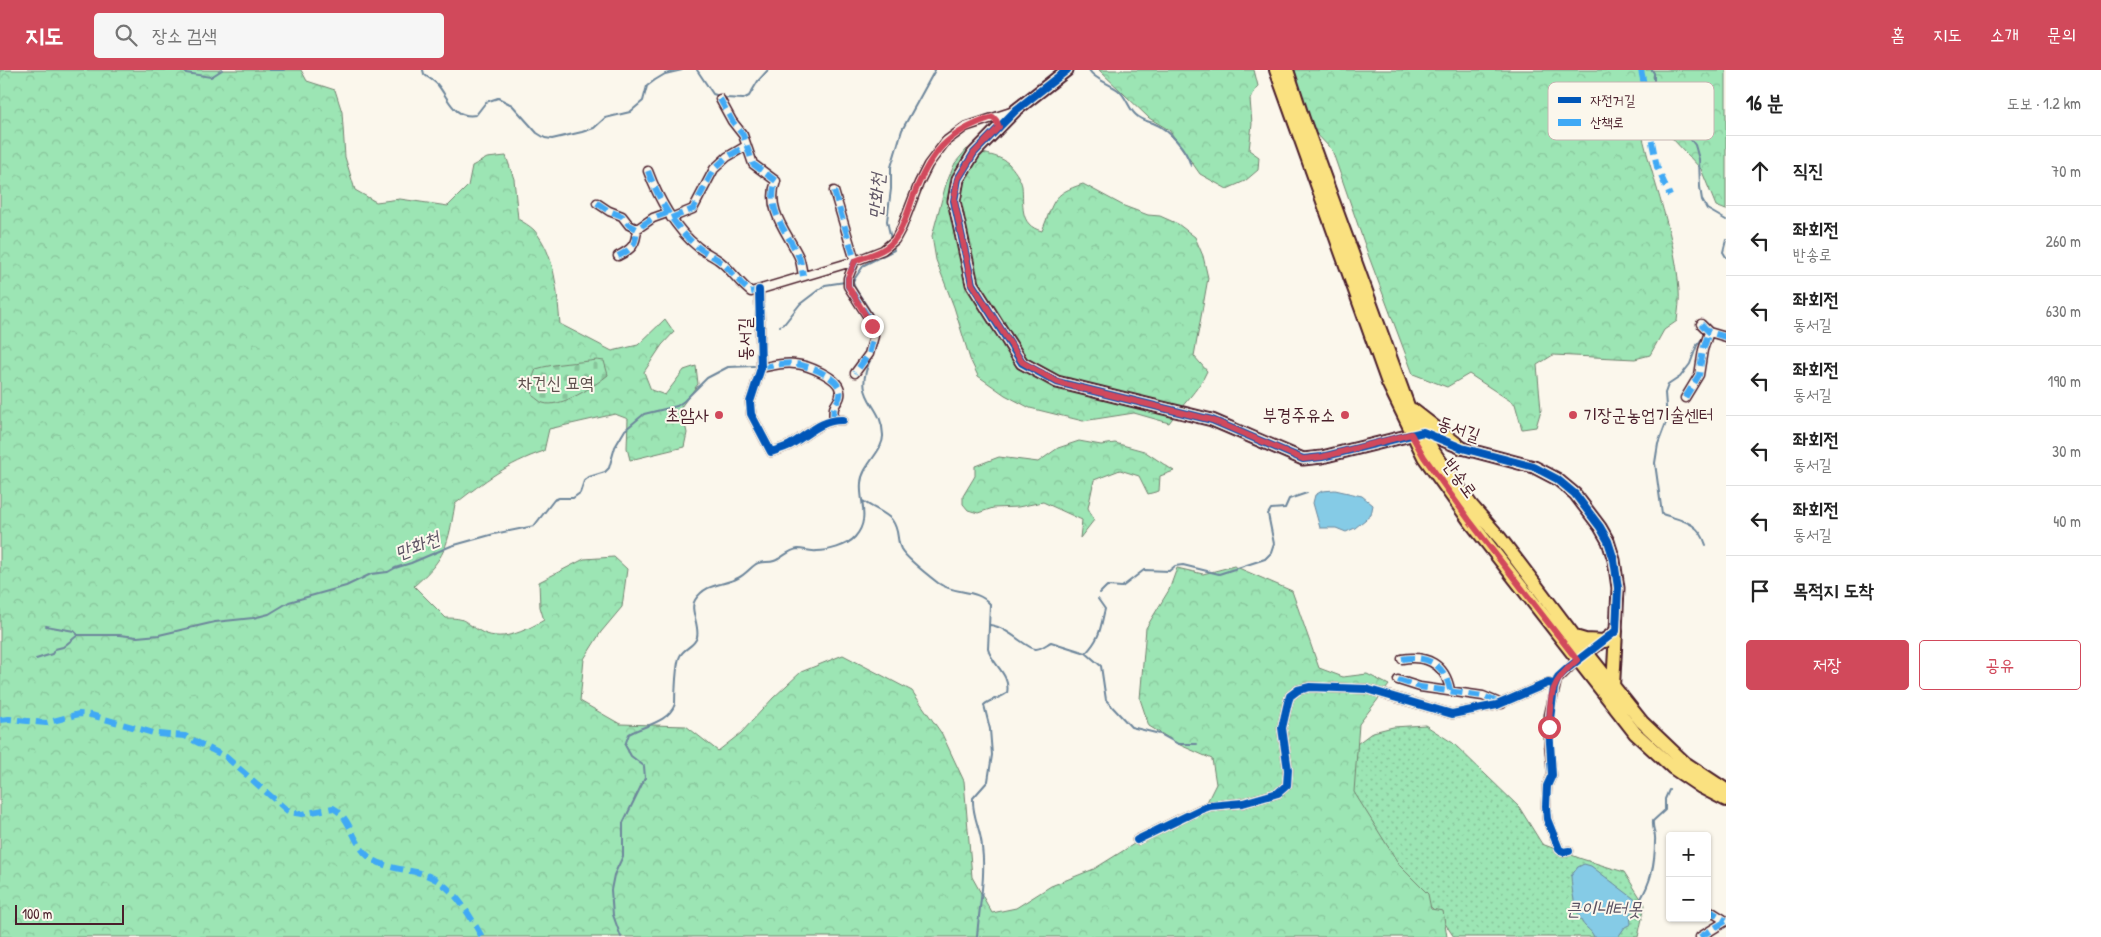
<!DOCTYPE html>
<html lang="ko">
<meta charset="utf-8">
<style>
body{margin:0;font-family:"Patrick Hand","Poor Story",sans-serif;background:#f6f6f6;color:#222}
.controls{position:absolute;right:15px;bottom:15px;display:grid;overflow:hidden;border-radius:5px;box-shadow:0 1px 4px #0004}
.controls button{width:45px;height:45px;display:grid;place-items:center;padding:0;border:0;border-bottom:1px solid #e0e0e0;background:#fff;color:#222;font:25px sans-serif}
.scale{position:absolute;left:15px;bottom:12px;width:109px;box-sizing:border-box;padding-left:5px;border:2px solid #4a1f2b;border-top:0;font-size:14px;line-height:18px;white-space:nowrap;color:#4a1f2b;-webkit-text-stroke:4px #fbf7ec;paint-order:stroke}
.stop{position:absolute;width:15px;height:15px;margin:-11px;border:4px solid #d1495b;border-radius:50%;background:#fff}
.stop.end{background:#d1495b;border-color:#fff;box-shadow:0 1px 5px #0008}
.list{margin:0;padding:0;list-style:none}
h2{display:flex;justify-content:space-between;align-items:center;height:65px;margin:0;padding:0 20px;font-size:21px}
h2 small{font-size:16px;font-weight:400;color:#767676}
.list li{display:grid;grid-template-columns:32px 1fr auto;gap:15px;align-items:center;box-sizing:border-box;height:70px;padding:0 20px;border-top:1px solid #e0e0e0}
.list b{display:block;font-size:19px;white-space:nowrap}
.list p{margin:0;font-size:16px;white-space:nowrap;color:#767676}
.list em{font-size:16px;font-style:normal;color:#767676}
.actions{display:flex;gap:10px;padding:15px 20px}
.actions a{flex:1;padding:11px 0;border:1px solid #d1495b;border-radius:5px;text-align:center;font-size:18px;color:#d1495b}
.actions .main{background:#d1495b;color:#fff}
.icon{flex:none;width:28px;height:28px;fill:none;stroke:currentColor;stroke-width:2;stroke-linecap:round;stroke-linejoin:round}
.map{position:relative;flex:none;width:1726px;height:867px;overflow:hidden}
header{display:flex;align-items:center;gap:30px;box-sizing:border-box;height:70px;padding:0 25px;background:#d1495b;color:#fff}
header strong{font-size:24px}
nav{display:flex;gap:28px;margin-inline-start:auto;font-size:18px}
.search{width:350px;height:45px;background:#f6f6f6;display:flex;align-items:center;gap:12px;box-sizing:border-box;padding:0 18px;border-radius:5px;color:#767676;font-size:19px}
main{display:flex}
aside{flex:1;background:#fff}
.map>svg:first-child{display:block}
.grass{fill:url(#grass-dots);stroke:#738270}
.forest{fill:url(#forest-crowns);stroke:#738270}
.cemetery{fill:url(#cemetery-stones);stroke:#738270}
.water{fill:#85cbe6;stroke:#6d869b}
.lines{fill:none;stroke-linecap:round;stroke-linejoin:round}
.stream{stroke:#6d869b;stroke-width:2}
.street-casing{stroke:#4a1f2b;stroke-width:11}
.secondary-casing{stroke:#4a1f2b;stroke-width:15}
.primary-casing{stroke:#4a1f2b;stroke-width:16}
.street{stroke:#fbf7ec;stroke-width:8}
.secondary{stroke:#fbf7ec;stroke-width:11}
.primary{stroke:#fae180;stroke-width:12}
.quiet{stroke:#3fa9f5;stroke-width:6;stroke-dasharray:12 6;stroke-linecap:butt}
.cycleway-casing{stroke:#fbf7ec;stroke-width:11}
.cycleway{stroke:#0057b8;stroke-width:8}
.route{stroke:#d1495b;stroke-width:6}
.poi-dot{fill:#d1495b;stroke:#fbf7ec;stroke-width:2}
.labels{text-anchor:middle;stroke-width:4;stroke-linejoin:round;paint-order:stroke}
.street-label{font-size:18px;fill:#4a1f2b;stroke:#fbf7ec}
.park-label{font-size:18px;fill:#5e504d;stroke:#fbf7ec}
.poi-label{font-size:18px;fill:#4a1f2b;stroke:#fbf7ec;text-anchor:end}
.water-label{font-size:19px;font-style:italic;fill:#5c5363;stroke:#fbf7ec}
.key{fill:#fbf7ec;stroke:#c6b6b2;stroke-width:1}
.key-label{font-size:14px;fill:#4a1f2b}
</style>
<header>
<strong>지도</strong>
<div class="search"><svg class="icon" aria-label="search" viewBox="0 0 24 24"><circle cx="10" cy="10" r="6"/><path d="M15 15l6 6"/></svg>장소 검색</div>
<nav><a>홈</a><a>지도</a><a>소개</a><a>문의</a></nav>
</header>
<main>
<div class="map">
<svg width="1726" height="867" viewBox="0 0 1726 867">
<defs>
<pattern id="grass-dots" width="8" height="8" patternUnits="userSpaceOnUse" patternTransform="scale(1.25)"><rect width="8" height="8" fill="#9ce5b4"/><path d="M2 2h.1M6 6h.1" fill="none" stroke="#88c49b" stroke-width="1.8" stroke-linecap="round"/></pattern>
<pattern id="forest-crowns" width="20" height="18" patternUnits="userSpaceOnUse" patternTransform="scale(1.25)"><rect width="20" height="18" fill="#9ce5b4"/><path d="M2 6a3 3 0 1 1 6 0M12 15a3 3 0 1 1 6 0" fill="none" stroke="#88c49b"/></pattern>
<pattern id="cemetery-stones" width="16" height="16" patternUnits="userSpaceOnUse" patternTransform="scale(1.25)"><rect width="16" height="16" fill="#9ce5b4"/><path d="M2 7V4a2 2 0 0 1 4 0v3zM10 15v-3a2 2 0 0 1 4 0v3z" fill="#88c49b"/></pattern>
</defs>
<rect width="100%" height="100%" fill="#fbf7ec"/>
<filter id="ink" filterUnits="userSpaceOnUse"><feTurbulence type="fractalNoise" baseFrequency=".02" numOctaves="2"/><feDisplacementMap in="SourceGraphic" scale="10" xChannelSelector="R" yChannelSelector="G"/><feConvolveMatrix kernelMatrix="1 2 1 2 8 2 1 2 1" color-interpolation-filters="sRGB"/></filter>
<g filter="url(#ink)">
<path class="grass" d="M1425,655L1453,673L1519,737L1542,774L1582,789L1624,802L1645,835L1638,867H1454L1440,846L1395,802L1346,719L1342,685L1373,662L1393,657Z"/>
<path class="forest" d="M0,0H301L307,11L335,20L342,42L345,87L355,120L376,132L400,129L448,136L468,116L472,96L487,88L506,86L514,109L518,149C523,152 530,156 534,160C556,185 557,223 560,254L612,281L638,275L665,249L674,262L662,275L644,302L651,320L665,325L684,300L696,296L698,314L681,337L687,363L684,377L630,390L627,378L628,349L615,344L549,359L544,381C506,394 486,410 455,434C448,475 446,488 414,516L446,548C466,548 463,551 478,560C500,574 525,561 544,550L540,537L539,512L584,489L614,487L627,499L622,537L601,562L584,589L580,631L620,654L686,656L718,681L741,663L773,628L801,602L843,585L912,621L942,664L964,711L972,807L992,843L1016,838L1051,816L1094,799L1134,774L1176,757L1203,740L1216,714L1212,689L1180,675L1149,656L1140,629L1146,558L1169,520L1177,498L1203,504L1234,496L1292,521L1319,598L1343,607L1367,604L1389,615L1359,654L1354,722L1400,796L1428,824L1431,839L1443,841L1447,867H0Z
M1099,0H1254L1258,16L1250,29L1252,54L1249,80L1259,87L1258,100L1245,111L1227,119L1200,104L1169,60L1149,48Z
M1294,0H1726V140L1716,136L1701,99L1671,67L1659,49L1665,27L1637,37C1646,99 1675,157 1679,220C1680,230 1678,241 1677,251L1664,260L1650,285L1635,289L1553,285L1537,295L1541,340L1536,357L1522,359L1515,334L1469,304L1447,317L1413,304L1369,187L1332,80L1314,61Z
M967,79C979,83 999,85 1008,93C1013,98 1021,109 1022,116C1024,134 1018,155 1042,161C1054,132 1051,124 1083,114L1124,136L1148,145L1160,146L1178,154L1195,167L1203,186L1208,208L1194,286L1207,301C1199,320 1181,336 1169,353L1134,343L1083,351L1030,338L1005,325L978,306L970,289L954,237L936,190L932,166L946,114L955,93Z
M1079,371L1101,375L1115,373L1144,381L1174,401L1160,406L1159,421L1148,424L1139,406L1120,400L1094,410L1088,438L1094,450L1080,468L1082,450L1043,432L1018,437L993,438L978,443L968,440L963,434V426L975,406V396L999,387L1038,392L1058,378Z"/>
<path class="cemetery" d="M597,290L604,291L608,305C596,315 560,339 543,333C540,332 536,328 533,326L531,312L536,299C556,293 576,293 597,290Z"/>
<path class="water" d="M1335,420L1362,426L1373,435L1371,445L1355,458L1346,462L1336,458H1320L1313,433L1315,425L1322,421Z
M1584,794L1591,796L1641,834L1630,844L1631,854L1625,857L1618,867H1594C1590,858 1586,859 1582,852C1574,838 1572,821 1571,806L1578,797Z"/>
<g class="lines">
<path class="stream" d="M183,0L186,3L211,7L222,0
M269,0H284
M423,0L424,4C428,8 433,10 437,14C449,28 453,49 476,45L486,32L498,28L512,35L537,63L545,68L552,69L582,62L594,58L605,48L630,42L643,31L647,16L655,10L665,4L682,0
M697,0L713,24L726,28L743,29L749,26L758,11L768,0
M1089,0C1095,10 1109,13 1118,20C1127,27 1128,38 1136,45C1141,50 1147,51 1153,53C1169,59 1187,80 1191,96
M1652,0L1654,3V14L1660,25L1665,41L1671,46L1676,58L1688,66L1695,75L1699,89L1700,117L1702,130L1707,139L1726,150
M891,169L887,151L891,119V97L902,60L935,0
M1726,170L1723,182L1726,187
M853,211L854,216C867,239 885,253 874,281
M853,211L864,195L894,180L892,174
M780,256L785,253L800,234L825,215L845,212
M1703,268L1697,275L1690,294L1680,307L1668,315L1665,323L1667,350L1658,374L1655,393L1662,444C1683,451 1699,452 1706,475
M863,431C872,438 885,442 892,450C900,461 896,469 901,479C906,488 929,506 938,513C955,525 976,518 990,534L988,579C992,595 1011,604 1007,623C999,629 990,629 984,635L990,659L992,685L988,711L973,728C972,747 981,759 982,777C986,807 979,837 977,867
M1100,523L1107,516L1122,517L1144,500L1169,501L1175,496L1183,495L1219,504L1265,489L1271,483L1274,474L1268,444L1271,439L1285,438L1289,429L1307,423
M990,555C1008,557 1028,580 1036,579C1041,579 1047,574 1051,572L1086,583C1101,567 1100,558 1105,539L1098,529
M46,556L74,561L77,564
M1086,583L1101,596L1106,630L1131,657L1160,664L1178,674H1197
M36,589L52,584L55,579L63,577L78,565H119L137,567L159,565L215,552L253,548L269,544L289,532L346,516L371,504L388,502L395,498L411,493L451,476L494,464L534,456L554,430L559,428H573L580,423L584,411L589,407L605,402L609,398L615,377L625,360L644,344L677,336L684,331L707,308L728,297L754,296
M1639,832C1651,812 1655,795 1655,771C1656,764 1652,758 1653,751L1665,740V729L1669,720
M621,867L613,845L611,820L614,805L623,786V753L645,708L644,696L631,686L625,675L629,664C644,655 668,653 675,634C675,624 676,593 680,586C684,578 695,576 697,567C700,556 689,539 695,530C707,512 723,516 738,508C745,505 750,498 756,494C762,491 769,493 774,491C783,488 788,480 798,479C804,479 810,482 817,481C828,481 847,476 855,467C871,449 859,431 861,413C862,395 884,381 883,365C882,331 851,331 871,288"/>
<defs>
<path id="street" d="M720,29L732,51L743,65L753,94L776,111C765,140 788,163 799,187C801,193 802,200 803,206
M648,101C658,128 675,159 698,177C705,183 714,186 721,192C732,201 739,213 751,222L855,191L883,180L895,170L902,157L919,113L928,95L946,71L965,57L1014,41
M834,121L855,191L848,208V216L868,247L874,266L869,284L855,303
M597,133L609,141L622,146L629,155L637,159L653,148L667,143
M671,148L693,139L714,99L727,87L746,76
M618,186C632,179 636,175 637,159
M759,220L761,298L750,332L751,344L771,382C777,380 784,378 790,375C808,365 821,349 843,350
M1701,254L1709,262L1726,267
M761,298C771,296 784,292 795,294C807,295 839,307 840,321C842,329 836,331 834,338C833,342 834,346 833,350
M1685,328L1699,305L1703,280L1709,262
M1402,589C1427,585 1445,594 1450,620
M1398,610L1420,617L1483,626L1502,634
M1137,770L1199,740L1210,736L1243,733L1278,723L1287,715L1288,700L1282,658L1288,632L1290,626L1298,620L1310,617L1366,619L1452,644L1497,635L1541,616L1548,613L1555,614
M1569,781L1563,782L1559,779L1547,749L1546,736L1547,716L1552,705L1549,673V645L1557,610L1577,590
M1707,839L1726,851
M1700,867L1726,851"/>
<path id="secondary" d="M1067,0L1016,40L974,83L958,109L954,131L972,214L1022,293L1057,312L1212,350L1303,389L1322,387L1423,362L1462,378L1534,397L1557,409L1575,424L1600,457L1608,471L1614,490L1618,518L1616,561L1580,588"/>
<path id="primary" d="M1276,0L1388,313L1424,387L1469,450L1635,663L1673,698L1701,717L1726,730
M1287,0L1303,49L1408,336L1433,381L1471,435L1500,468L1587,583L1642,652L1685,693L1726,720
M1413,340L1462,378
M1575,567L1585,570L1605,571
M1613,616L1616,561"/>
</defs>
<use href="#street" class="street-casing"/>
<use href="#secondary" class="secondary-casing"/>
<use href="#primary" class="primary-casing"/>
<use href="#street" class="street"/>
<use href="#secondary" class="secondary"/>
<use href="#primary" class="primary"/>
<path class="quiet" d="M1641,0L1646,24V42L1657,97L1670,126
M720,29L732,51L743,65L753,94L776,111C765,140 788,163 799,187C801,193 802,200 803,206
M648,101C658,128 675,159 698,177C705,183 714,186 721,192C732,201 739,213 751,222L759,220V224
M834,121L855,191L848,208V216L868,247L874,266L869,284L855,303
M597,133L609,141L622,146L629,155L637,159L653,148L667,143
M671,148L693,139L714,99L727,87L746,76
M618,186C632,179 636,175 637,159
M1701,254L1709,262L1726,267
M761,298C771,296 784,292 795,294C807,295 839,307 840,321C842,329 836,331 834,338C833,342 834,346 833,350
M1685,328L1699,305L1703,280L1709,262
M1402,589C1427,585 1445,594 1450,620
M1398,610L1420,617L1483,626L1502,634
M0,650L9,649L46,653L79,644L91,645L157,664L185,666L226,687L289,742L302,744L333,738C351,747 353,774 369,787C382,797 401,799 416,802C450,809 466,839 482,867
M1707,839L1726,851
M1700,867L1726,851"/>
<defs>
<path id="cycleway" d="M1067,0L1016,40L974,83L958,109L954,131L972,214L1022,293L1057,312L1212,350L1303,389L1322,387L1423,362L1462,378L1534,397L1557,409L1575,424L1600,457L1608,471L1614,490L1618,518L1616,561L1568,598L1558,607L1554,618L1549,657L1552,705L1547,716L1546,736L1547,749L1559,779L1563,782L1569,781
M759,220L761,298L750,332L751,344L771,382C777,380 784,378 790,375C808,365 821,349 843,350
M1137,770L1199,740L1210,736L1243,733L1278,723L1287,715L1288,700L1282,658L1288,632L1290,626L1298,620L1310,617L1366,619L1452,644L1497,635L1541,616L1548,613L1555,614"/>
</defs>
<use href="#cycleway" class="cycleway-casing"/>
<use href="#cycleway" class="cycleway"/>
</g>
</g>
<g class="lines" filter="url(#ink)">
<path class="route" d="M872,256L848,216V208L855,191C869,185 886,182 895,169C904,157 908,141 913,127C930,83 947,62 993,47L996,50L999,57L974,83L958,109L954,130L972,214L1022,292L1057,312L1212,350L1303,389L1322,387L1411,364L1424,387L1469,450L1577,590C1551,612 1550,623 1549,657"/>
</g>
<g class="poi-dot">
<circle cx="719" cy="345" r="5"/>
<circle cx="1345" cy="345" r="5"/>
<circle cx="1573" cy="345" r="5"/>
</g>
<g class="labels">
<g class="street-label">
<text transform="translate(745 269) rotate(-90)" y="6">동서길</text>
<text transform="translate(1459 359) rotate(19)" y="6">동서길</text>
<text transform="translate(1460 408) rotate(54)" y="6">반송로</text>
</g>
<g class="park-label">
<text x="556" y="319">차건신 묘역</text>
</g>
<g class="poi-label">
<text x="709" y="351">초암사</text>
<text x="1335" y="351">부경주유소</text>
<text x="1583" y="351" text-anchor="start">기장군농업기술센터</text>
</g>
<g class="water-label">
<text transform="translate(876 126) rotate(-87)" y="7">만화천</text>
<text transform="translate(417 475) rotate(-22)" y="7">만화천</text>
<text x="1604" y="845">큰이내터못</text>
</g>
</g>
<rect x="1548" y="12" width="166" height="58" rx="8" class="key"/>
<rect x="1558" y="27" width="23" height="6" fill="#0057b8"/>
<rect x="1558" y="49" width="23" height="7" fill="#3fa9f5"/>
<g class="key-label">
<text x="1590" y="35">자전거길</text>
<text x="1590" y="57">산책로</text>
</g>
</svg>
<div class="controls">
<button>+</button>
<button>−</button>
</div>
<div class="scale">100 m</div>
<div class="stop" style="left:1549px;top:657px"></div>
<div class="stop end" style="left:872px;top:256px"></div>
</div>
<aside>
<h2>16 분<small>도보 · 1.2 km</small></h2>
<ul class="list">
<li><svg class="icon" aria-label="ahead" viewBox="0 0 24 24"><path d="M12 20V5M6 11l6-6 6 6"/></svg><div><b>직진</b></div><em>70 m</em></li>
<li><svg class="icon" aria-label="left" viewBox="0 0 24 24"><path d="M17 20v-9H6M10 6l-5 5 5 5"/></svg><div><b>좌회전</b><p>반송로</p></div><em>260 m</em></li>
<li><svg class="icon" aria-label="left" viewBox="0 0 24 24"><path d="M17 20v-9H6M10 6l-5 5 5 5"/></svg><div><b>좌회전</b><p>동서길</p></div><em>630 m</em></li>
<li><svg class="icon" aria-label="left" viewBox="0 0 24 24"><path d="M17 20v-9H6M10 6l-5 5 5 5"/></svg><div><b>좌회전</b><p>동서길</p></div><em>190 m</em></li>
<li><svg class="icon" aria-label="left" viewBox="0 0 24 24"><path d="M17 20v-9H6M10 6l-5 5 5 5"/></svg><div><b>좌회전</b><p>동서길</p></div><em>30 m</em></li>
<li><svg class="icon" aria-label="left" viewBox="0 0 24 24"><path d="M17 20v-9H6M10 6l-5 5 5 5"/></svg><div><b>좌회전</b><p>동서길</p></div><em>40 m</em></li>
<li><svg class="icon" aria-label="arrive" viewBox="0 0 24 24"><path d="M6 21V4h12l-3 4 3 4H6"/></svg><div><b>목적지 도착</b></div></li>
</ul>
<div class="actions"><a class="main">저장</a><a>공유</a></div>
</aside>
</main>
